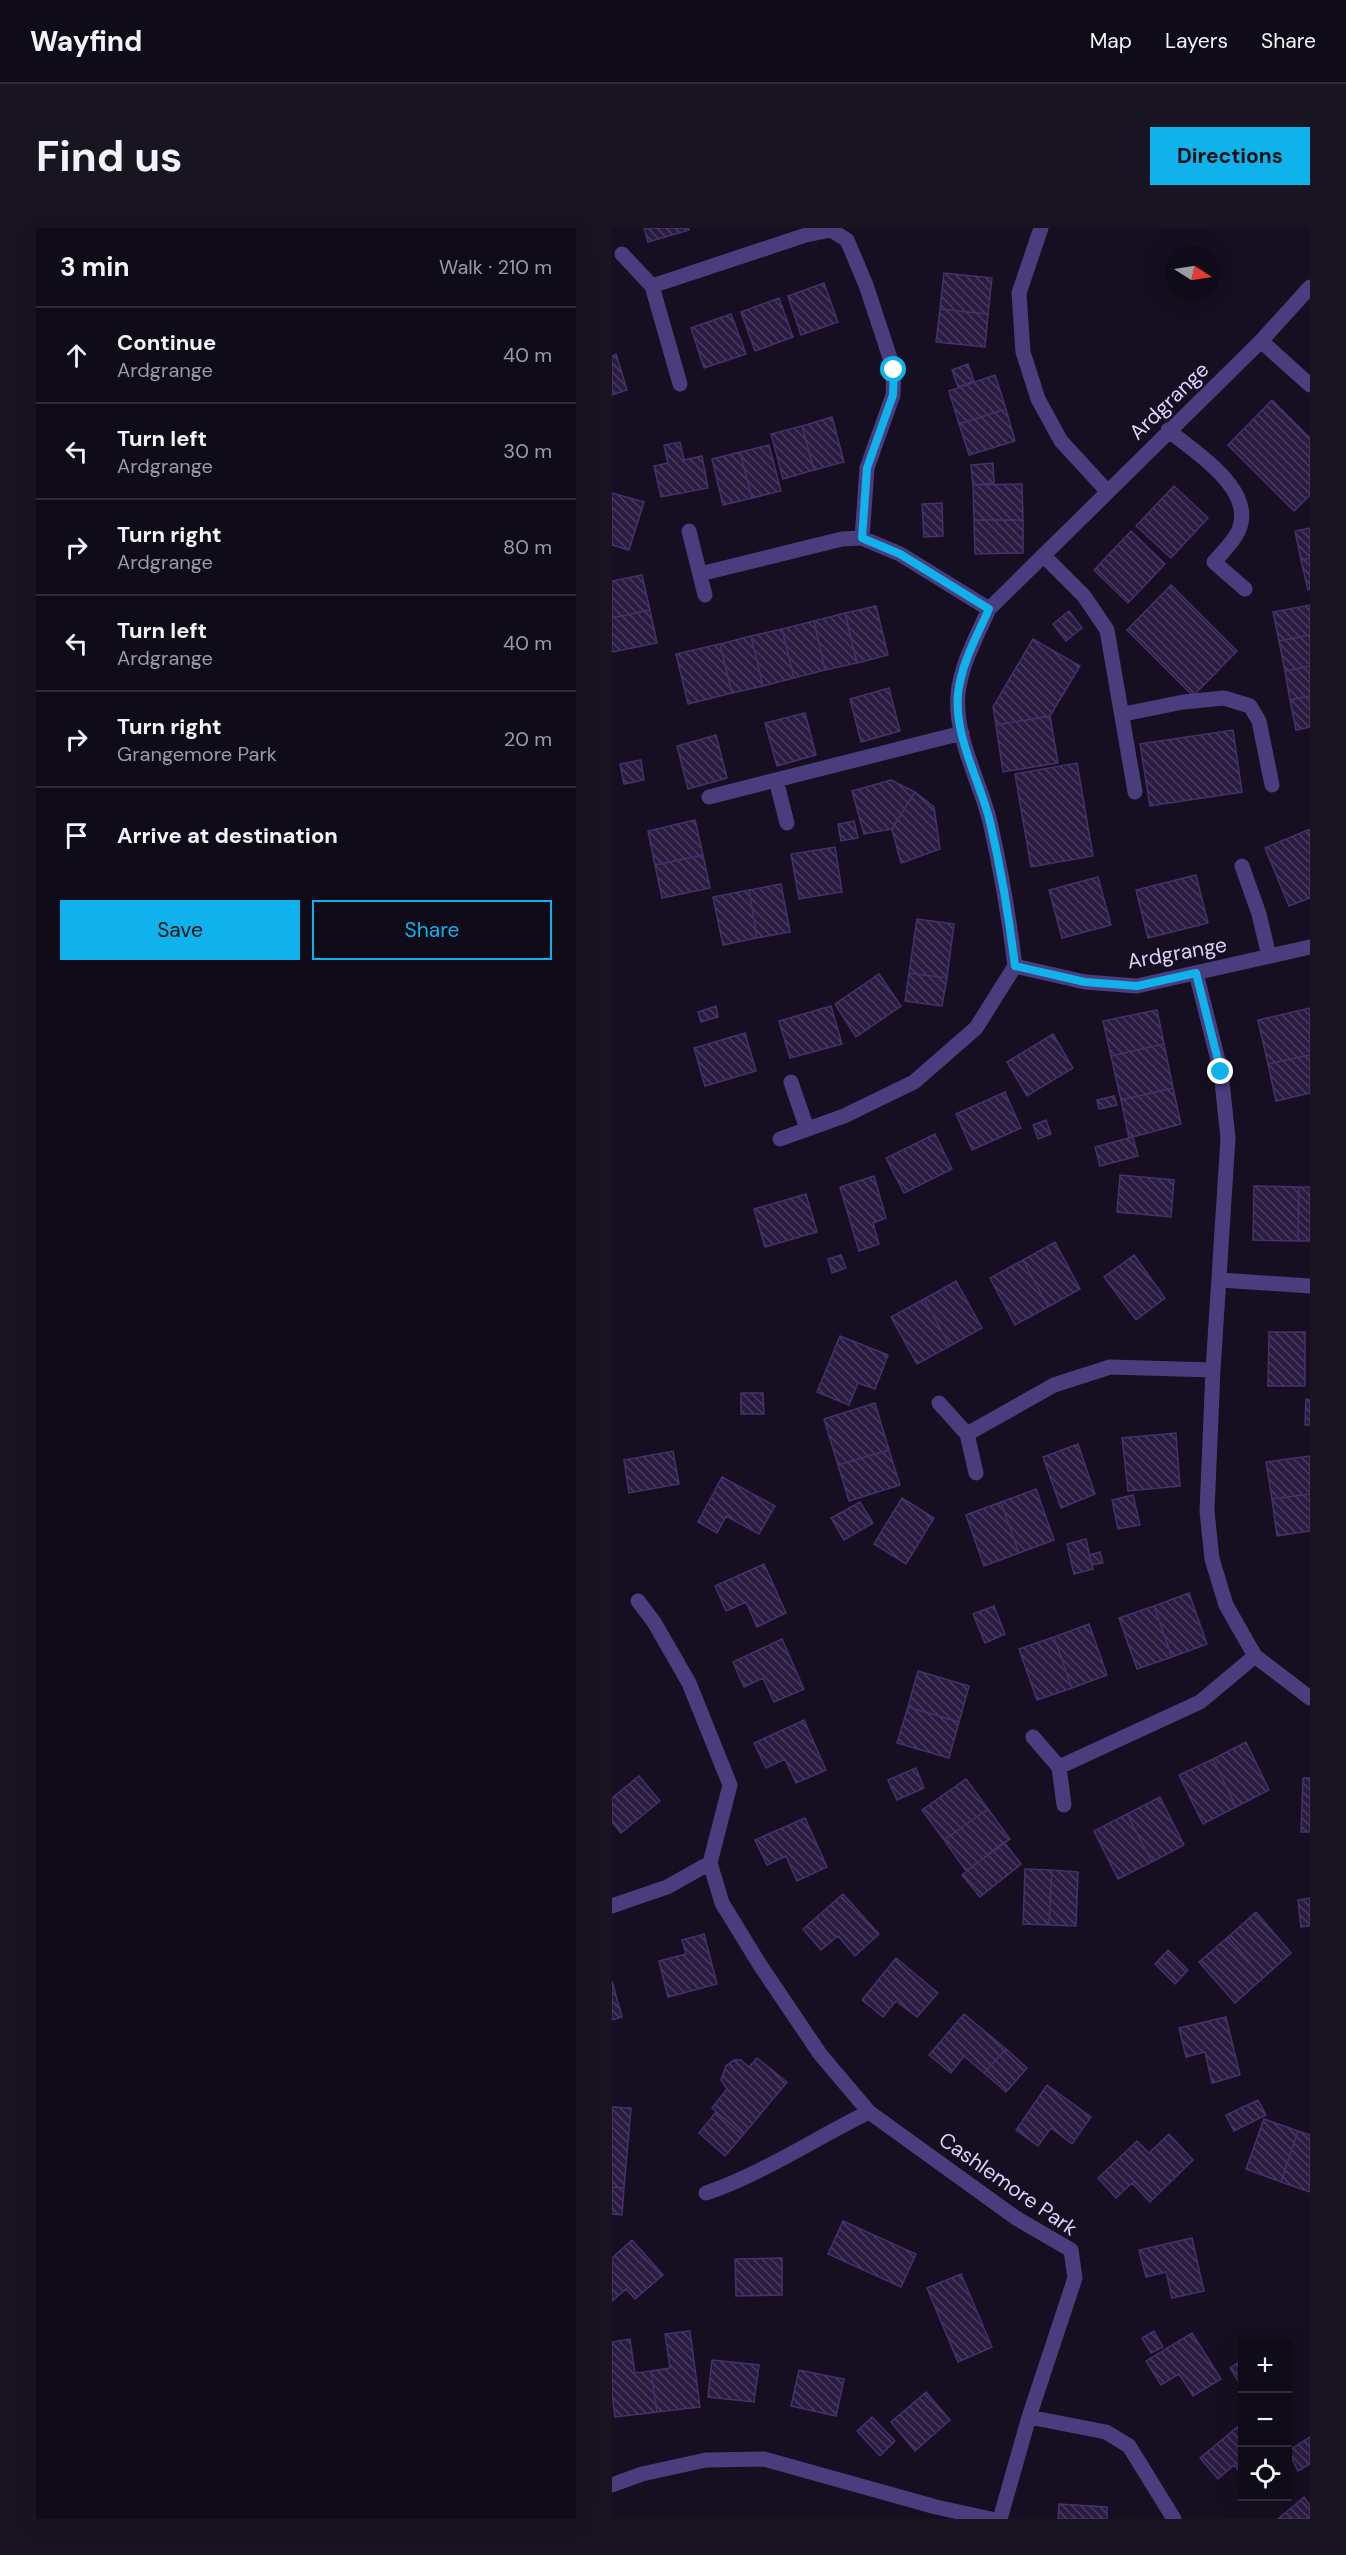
<!DOCTYPE html>
<meta charset="utf-8">
<style>
body{margin:0;font-family:"DM Sans",sans-serif;background:#191422;color:#f1f3f6}
.controls{position:absolute;right:18px;bottom:18px;display:grid;overflow:hidden;border-radius:0px;box-shadow:0 6px 24px #0002}
.controls button{width:54px;height:54px;display:grid;place-items:center;padding:0;border:0;border-bottom:2px solid #302b38;background:#100b19;color:#f1f3f6;font:30px sans-serif}
.compass{position:absolute;left:554px;top:18px;width:54px;height:54px;border-radius:50%;background:#100b19;box-shadow:0 6px 24px #0002;rotate:102deg}
.stop{position:absolute;width:18px;height:18px;margin:-14px;border:4px solid #10b2eb;border-radius:50%;background:#fff}
.stop.end{background:#10b2eb;border-color:#fff;box-shadow:0 2px 6px #0008}
.list{margin:0;padding:0;list-style:none}
h2{display:flex;justify-content:space-between;align-items:center;height:78px;margin:0;padding:0 24px;font-size:26px}
h2 small{font-size:20px;font-weight:400;color:#9c9ba2}
.list li{display:grid;grid-template-columns:39px 1fr auto;gap:18px;align-items:center;box-sizing:border-box;height:96px;padding:0 24px;border-top:2px solid #302b38}
.list b{display:block;font-size:22px;white-space:nowrap}
.list p{margin:0;font-size:20px;white-space:nowrap;color:#9c9ba2}
.list em{font-size:20px;font-style:normal;color:#9c9ba2}
.actions{display:flex;gap:12px;padding:18px 24px}
.actions a{flex:1;padding:14px 0;border:2px solid #10b2eb;border-radius:0px;text-align:center;font-size:21px;color:#10b2eb}
.actions .main{background:#10b2eb;color:#111}
.icon{flex:none;width:33px;height:33px;fill:none;stroke:currentColor;stroke-width:2;stroke-linecap:round;stroke-linejoin:round}
.map{position:relative;flex:none;width:698px;height:2291px;overflow:hidden;border-radius:0px}
header{display:flex;align-items:center;gap:36px;box-sizing:border-box;height:84px;padding:0 30px;background:#100b19;border-bottom:2px solid #302b38}
header strong{font-size:28px}
nav{display:flex;gap:33px;margin-inline-start:auto;font-size:21px}
.intro{display:flex;align-items:center;justify-content:space-between;box-sizing:border-box;height:144px;padding:0 36px}
h1{margin:0;font-size:42px}
.button{padding:15px 27px;border-radius:0px;background:#10b2eb;color:#111;font-size:21px;font-weight:700}
main{display:flex;gap:36px;padding:0 36px}
aside{flex:1;background:#100b19;border-radius:0px;box-shadow:0 6px 24px #0002}
.map>svg:first-child{display:block}
.building{fill:url(#building-back-hatch);stroke:#45306b;stroke-width:1.5}
.lines{fill:none;stroke-linecap:round;stroke-linejoin:round}
.minor{stroke:#4a3d7d;stroke-width:15}
.route{stroke:#10b2eb;stroke-width:8}
.labels{text-anchor:middle;stroke-width:4.5;stroke-linejoin:round;paint-order:stroke}
.street-label{font-size:21px;fill:#ded2fc;stroke:#150f21}
</style>
<header>
<strong>Wayfind</strong>
<nav><a>Map</a><a>Layers</a><a>Share</a></nav>
</header>
<div class="intro"><h1>Find us</h1><a class="button">Directions</a></div>
<main>
<aside>
<h2>3 min<small>Walk · 210 m</small></h2>
<ul class="list">
<li><svg class="icon" aria-label="ahead" viewBox="0 0 24 24"><path d="M12 20V5M6 11l6-6 6 6"/></svg><div><b>Continue</b><p>Ardgrange</p></div><em>40 m</em></li>
<li><svg class="icon" aria-label="left" viewBox="0 0 24 24"><path d="M17 20v-9H6M10 6l-5 5 5 5"/></svg><div><b>Turn left</b><p>Ardgrange</p></div><em>30 m</em></li>
<li><svg class="icon" aria-label="right" viewBox="0 0 24 24"><path d="M7 20v-9h11M14 6l5 5-5 5"/></svg><div><b>Turn right</b><p>Ardgrange</p></div><em>80 m</em></li>
<li><svg class="icon" aria-label="left" viewBox="0 0 24 24"><path d="M17 20v-9H6M10 6l-5 5 5 5"/></svg><div><b>Turn left</b><p>Ardgrange</p></div><em>40 m</em></li>
<li><svg class="icon" aria-label="right" viewBox="0 0 24 24"><path d="M7 20v-9h11M14 6l5 5-5 5"/></svg><div><b>Turn right</b><p>Grangemore Park</p></div><em>20 m</em></li>
<li><svg class="icon" aria-label="arrive" viewBox="0 0 24 24"><path d="M6 21V4h12l-3 4 3 4H6"/></svg><div><b>Arrive at destination</b></div></li>
</ul>
<div class="actions"><a class="main">Save</a><a>Share</a></div>
</aside>
<div class="map">
<svg width="698" height="2291" viewBox="0 0 698 2291">
<defs>
<pattern id="building-back-hatch" width="6" height="6" patternUnits="userSpaceOnUse" patternTransform="scale(1.5)"><rect width="6" height="6" fill="#2a1c41"/><path d="M-1 5l2 2M0 0l6 6M5-1l2 2" fill="none" stroke="#483c5d"/></pattern>
</defs>
<rect width="100%" height="100%" fill="#150f21"/>
<path class="building" d="M32,0H76L77,2L36,14Z
M332,45L380,50L376,86L328,81Z
M212,55L226,94L189,107L176,68Z
M167,70L181,109L143,123L129,84Z
M328,81L376,86L373,119L324,114Z
M119,86L134,126L92,140L79,100Z
M4,126L15,162L0,167V128Z
M356,136L362,153L346,159L340,142Z
M383,147L394,181L347,196L337,163Z
M660,172L698,210V267L682,283L616,217Z
M394,181L403,213L357,227L347,196Z
M220,189L232,234L202,242L190,198Z
M190,198L202,242L171,251L159,206Z
M68,214L72,232L90,228L96,260L49,269L42,238L56,235L52,217Z
M157,217L169,263L140,270L128,224Z
M128,224L140,270L111,277L100,231Z
M381,235L382,255L361,257L359,237Z
M410,256L411,292H362L361,257Z
M562,258L596,290L559,330L524,298Z
M0,265L32,274L17,322L0,317Z
M330,275L331,308L312,309L310,276Z
M362,292H411V325L363,326Z
M698,300V330L689,332L683,303Z
M519,303L553,336L516,375L482,342Z
M698,330V361L696,362L689,332Z
M30,347L38,382L0,390V353Z
M559,357L625,423L581,468L515,402Z
M698,377V407L667,413L661,384Z
M264,378L276,427L245,435L233,385Z
M38,382L45,415L0,424V390Z
M457,383L470,400L454,413L441,396Z
M233,385L245,435L213,442L202,393Z
M202,393L213,442L182,450L170,401Z
M170,401L182,450L151,458L139,408Z
M698,407V438L673,443L667,413Z
M139,408L151,458L120,465L108,416Z
M421,411L468,438L438,488L384,497L381,479Z
M108,416L120,465L76,476L64,426Z
M698,438V468L678,472L673,443Z
M277,460L288,503L249,514L238,471Z
M698,468V499L684,502L678,472Z
M193,485L204,527L165,538L153,495Z
M438,488L446,535L391,544L384,497Z
M621,502L630,564L538,578L528,516Z
M104,507L115,550L76,561L65,518Z
M29,532L32,552L12,556L8,536Z
M465,535L481,628L419,639L403,546Z
M279,552L303,564L280,601L252,606L240,563Z
M303,564L322,579L328,621L289,635L280,601Z
M83,592L91,627L43,637L36,603Z
M242,593L246,610L229,613L226,596Z
M698,601V670L677,678L653,620Z
M223,619L230,664L187,671L179,626Z
M91,627L98,660L50,670L43,637Z
M584,647L596,695L536,710L524,662Z
M486,649L499,697L450,710L437,662Z
M169,656L178,704L145,710L137,662Z
M137,662L145,710L111,717L101,669Z
M305,691L342,696L335,750L297,745Z
M297,745L335,750L330,778L293,773Z
M267,746L289,778L244,809L223,776Z
M104,778L106,789L89,794L86,784Z
M219,778L230,816L178,830L167,793Z
M698,780V827L656,836L646,792Z
M545,782L552,816L499,828L491,793Z
M133,805L144,843L93,858L82,820Z
M441,806L461,840L415,868L395,834Z
M552,816L561,860L509,872L499,828Z
M698,827V865L664,873L656,836Z
M561,860L569,896L517,910L509,872Z
M393,864L409,900L360,922L344,886Z
M502,868L505,877L487,881L485,872Z
M434,892L439,906L426,911L421,897Z
M323,906L340,941L292,965L274,930Z
M521,909L526,928L488,938L483,919Z
M508,947L562,952L559,989L505,984Z
M262,948L274,990L261,995L267,1016L247,1023L228,959Z
M642,958L687,959L686,1013L641,1012Z
M687,959H698V1013H686Z
M194,966L205,1004L153,1019L142,981Z
M443,1014L468,1061L436,1079L411,1032Z
M229,1027L234,1040L220,1045L216,1031Z
M522,1027L553,1070L524,1092L492,1049Z
M411,1032L436,1079L403,1097L378,1050Z
M344,1053L370,1100L338,1118L312,1071Z
M312,1071L338,1118L305,1136L279,1089Z
M657,1104H693V1158H656Z
M228,1108L276,1127L263,1161L246,1155L237,1177L205,1164Z
M129,1165H151L152,1186H129Z
M694,1171L698,1172V1197H693Z
M263,1175L277,1222L226,1237L212,1191Z
M564,1205L568,1258L516,1263L510,1210Z
M466,1216L483,1266L449,1280L431,1229Z
M277,1222L288,1257L237,1273L226,1237Z
M61,1223L67,1256L17,1265L12,1232Z
M698,1228V1266L660,1271L654,1234Z
M110,1249L163,1278L147,1306L114,1288L105,1305L86,1294Z
M424,1261L442,1312L407,1325L389,1274Z
M698,1266V1303L665,1308L660,1271Z
M521,1267L528,1297L506,1301L500,1272Z
M290,1270L322,1290L294,1336L262,1316Z
M248,1274L261,1295L232,1312L219,1290Z
M389,1274L407,1325L372,1338L354,1287Z
M474,1311L481,1341L462,1346L455,1316Z
M488,1324L491,1335L480,1337L477,1327Z
M152,1336L174,1385L145,1399L134,1374L114,1383L103,1358Z
M577,1365L595,1416L560,1429L542,1378Z
M382,1378L393,1406L373,1415L361,1386Z
M542,1378L560,1429L525,1441L507,1390Z
M477,1396L495,1447L460,1460L442,1409Z
M442,1409L460,1460L425,1472L407,1421Z
M170,1411L192,1461L162,1474L151,1450L132,1459L121,1434Z
M306,1443L357,1458L347,1494L296,1479Z
M296,1479L347,1494L337,1530L285,1515Z
M192,1492L214,1542L184,1555L173,1531L154,1540L142,1515Z
M634,1514L657,1562L624,1579L601,1531Z
M601,1531L624,1579L591,1596L567,1547Z
M304,1540L312,1560L285,1572L276,1552Z
M27,1548L48,1573L9,1605L0,1594V1570Z
M691,1550H698V1604H689Z
M354,1551L376,1581L332,1612L310,1582Z
M548,1569L572,1617L540,1634L515,1586Z
M376,1581L398,1611L354,1643L332,1612Z
M515,1586L540,1634L506,1651L482,1603Z
M193,1590L215,1639L185,1653L174,1628L155,1637L143,1612Z
M392,1614L409,1636L368,1669L350,1647Z
M413,1641L440,1642L437,1697L411,1696Z
M440,1642L466,1644L464,1698L437,1697Z
M231,1666L267,1706L243,1728L226,1708L209,1722L191,1701Z
M698,1670V1698L689,1699L686,1672Z
M644,1684L679,1725L651,1750L616,1709Z
M92,1706L105,1756L56,1769L47,1733L74,1726L70,1712Z
M616,1709L651,1750L623,1775L587,1734Z
M556,1722L576,1742L563,1756L543,1736Z
M284,1730L326,1765L305,1789L284,1773L271,1789L250,1772Z
M0,1753L10,1789L0,1792Z
M352,1786L394,1821L372,1845L352,1828L339,1845L317,1827Z
M614,1789L628,1847L600,1855L593,1824L574,1829L567,1800Z
M394,1821L415,1840L394,1864L372,1845Z
M145,1830L175,1854L131,1907L100,1880L115,1861L109,1852L114,1838L122,1832H129L137,1839Z
M435,1857L479,1889L460,1916L439,1900L426,1918L404,1902Z
M646,1872L654,1887L622,1903L614,1887Z
M0,1879L19,1880L12,1960L0,1959Z
M104,1884L131,1907L113,1928L87,1905Z
M652,1891L686,1903L669,1954L634,1941Z
M686,1903L698,1907V1964L669,1954Z
M557,1906L581,1932L538,1974L520,1955L504,1970L486,1950L525,1913L537,1925Z
M0,1959L12,1960L10,1987L0,1986Z
M231,1993L304,2026L289,2059L216,2026Z
M580,2010L592,2063L560,2070L554,2044L534,2049L527,2022Z
M20,2012L51,2047L23,2071L14,2061L0,2073V2030Z
M170,2030V2067L124,2068L123,2031Z
M349,2046L380,2119L346,2134L315,2060Z
M78,2103L88,2179L45,2184L39,2143L58,2140L53,2106Z
M542,2103L551,2119L539,2125L530,2110Z
M580,2105L609,2151L581,2168L567,2146L549,2157L534,2133Z
M18,2111L23,2145L39,2143L45,2184L3,2189L0,2165V2114Z
M100,2132L147,2137L142,2174L96,2169Z
M630,2132V2159L618,2140Z
M187,2142L232,2151L224,2188L179,2178Z
M314,2164L338,2192L303,2223L279,2194Z
M260,2189L283,2213L268,2228L245,2203Z
M630,2195V2246L622,2237L606,2251L588,2230Z
M698,2209V2236L686,2243L676,2223Z
M692,2269L698,2277V2291H666Z
M447,2276L495,2279V2291H446Z"/>
<g class="lines">
<path class="minor" d="M429,0L407,65L411,124L426,171L449,213L495,263
M10,26L40,58L68,156
M40,58L194,7L219,2L235,12L254,57L282,142L281,167L255,240L250,310
M698,59L649,113L377,381C365,408 349,436 346,466C342,509 368,553 378,594C389,642 397,689 403,738L473,754L525,758L698,719
M649,113L698,157
M556,202C585,226 651,266 623,309C617,318 609,326 602,334L633,361
M77,303L93,367
M432,328L472,368L495,402L523,564
M88,346L230,311L250,310L288,326L377,381
M512,486L571,474L612,470L638,478L647,493L660,557
M164,552L175,595
M97,569L350,505
M630,638L647,686L657,728
M584,745L609,844L616,910L601,1142L595,1283L600,1331L614,1377L643,1428L698,1470
M179,854L195,901
M168,911L232,888L302,854L364,800L403,738
M608,1052L698,1058
M327,1175L355,1206L364,1245
M355,1206L442,1157L498,1139L601,1142
M26,1373L42,1394L77,1455L118,1557L98,1635L110,1675L148,1737L208,1826L257,1884L404,1990L459,2022L463,2050L417,2189L388,2291
M421,1509L447,1539L452,1577
M447,1539L588,1474L643,1428
M0,1678L55,1659L98,1635
M94,1965C152,1945 202,1911 257,1884
M417,2189L494,2204L517,2218L562,2291
M0,2257L30,2246L94,2232L152,2231L324,2279L379,2291"/>
</g>
<g class="lines">
<path class="route" d="M282,142L281,167L255,240L250,310L288,326L377,381C365,408 349,436 346,466C342,509 368,553 378,594C389,641 397,689 403,738L473,754L525,758L584,745L609,844"/>
</g>
<g class="labels">
<g class="street-label">
<text transform="translate(557 173) rotate(-44)" y="7">Ardgrange</text>
<text transform="translate(565 725) rotate(-10)" y="7">Ardgrange</text>
<text transform="translate(396 1956) rotate(35)" y="7">Cashlemore Park</text>
</g>
</g>
</svg>
<div class="controls">
<button>+</button>
<button>−</button>
<button><svg class="icon" aria-label="locate" viewBox="0 0 24 24"><circle cx="12" cy="12" r="6"/><path d="M12 2v4M12 18v4M2 12h4M18 12h4"/></svg></button>
</div>
<svg class="compass" viewBox="-18 -18 36 36"><path d="M0-13l5 13h-10z" fill="#e53935"/><path d="M0 13l5-13h-10z" fill="#9c9ba2"/></svg>
<div class="stop" style="left:282px;top:142px"></div>
<div class="stop end" style="left:609px;top:844px"></div>
</div>
</main>
